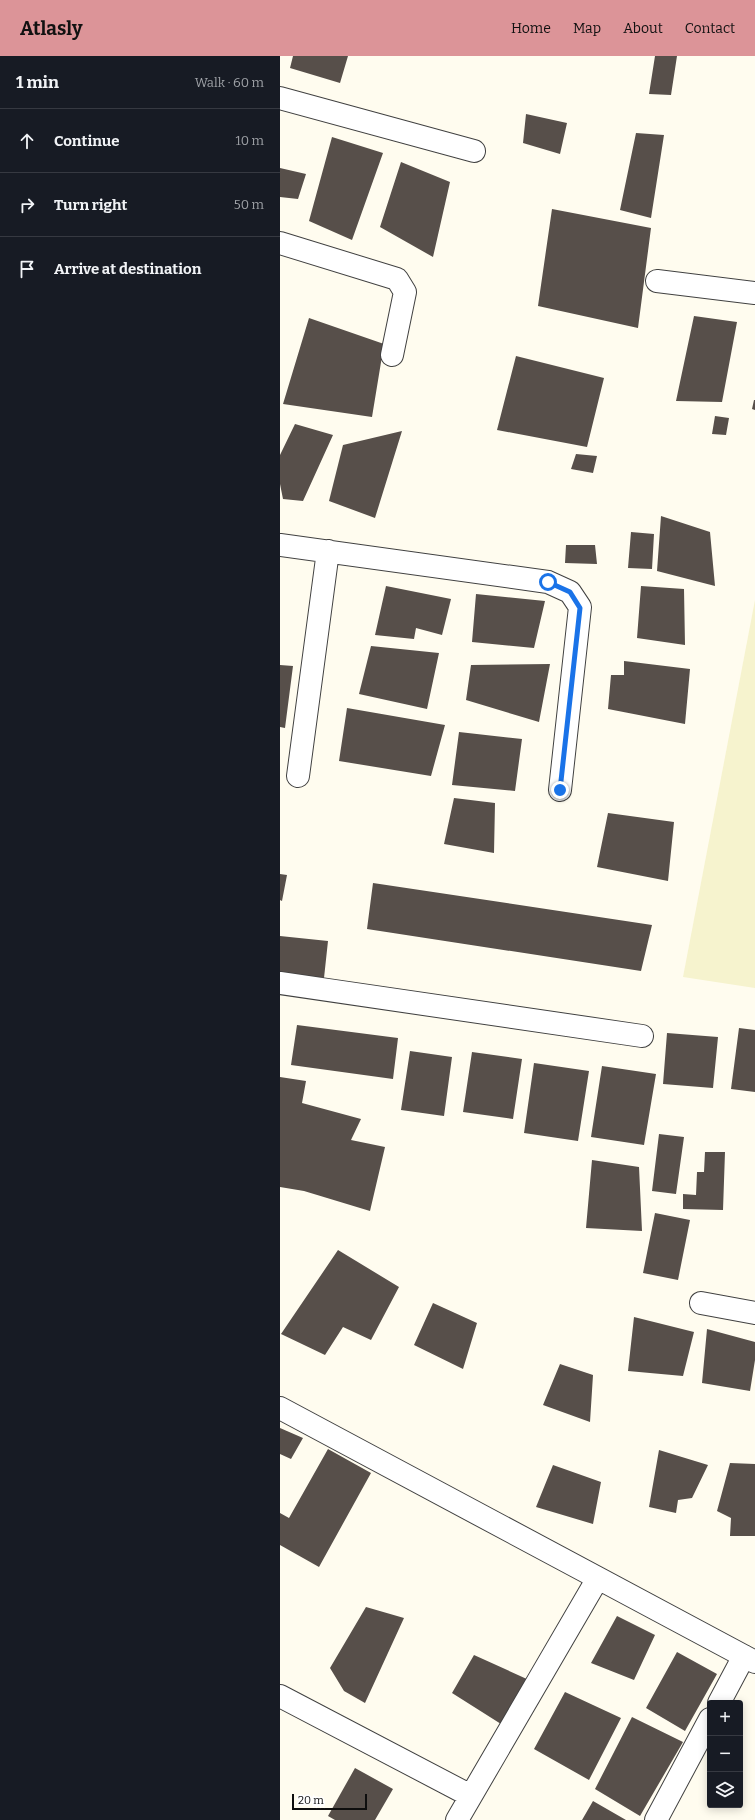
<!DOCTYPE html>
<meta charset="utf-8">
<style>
body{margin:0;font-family:Bitter,serif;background:#242831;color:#f1f3f6}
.controls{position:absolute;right:12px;bottom:12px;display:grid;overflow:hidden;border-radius:4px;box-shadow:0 2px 10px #0003}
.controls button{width:36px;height:36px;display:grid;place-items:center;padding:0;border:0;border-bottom:1px solid #363941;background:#171b24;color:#f1f3f6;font:20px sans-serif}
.scale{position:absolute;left:12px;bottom:10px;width:75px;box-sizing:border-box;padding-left:4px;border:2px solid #0e0e0e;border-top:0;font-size:11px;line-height:14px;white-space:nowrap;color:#0e0e0e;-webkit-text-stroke:3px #fff;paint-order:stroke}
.stop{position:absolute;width:12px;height:12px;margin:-9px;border:3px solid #1a73e8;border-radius:50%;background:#fff}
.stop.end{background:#1a73e8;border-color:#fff;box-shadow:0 1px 4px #0008}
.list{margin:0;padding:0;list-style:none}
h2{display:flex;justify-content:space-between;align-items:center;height:52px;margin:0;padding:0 16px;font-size:17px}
h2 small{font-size:13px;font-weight:400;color:#9ea1a6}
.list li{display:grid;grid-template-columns:26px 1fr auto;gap:12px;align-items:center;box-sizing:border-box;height:64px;padding:0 16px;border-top:1px solid #363941}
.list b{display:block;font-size:15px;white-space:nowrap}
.list em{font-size:13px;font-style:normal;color:#9ea1a6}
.icon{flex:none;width:22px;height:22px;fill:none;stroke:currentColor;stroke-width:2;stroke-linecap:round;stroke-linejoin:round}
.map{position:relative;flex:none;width:475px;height:1764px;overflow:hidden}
header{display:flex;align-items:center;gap:24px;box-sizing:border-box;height:56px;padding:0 20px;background:#dc9498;color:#111}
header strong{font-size:19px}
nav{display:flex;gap:22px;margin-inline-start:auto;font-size:14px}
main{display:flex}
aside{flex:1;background:#171b24}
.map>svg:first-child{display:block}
.farmland{fill:#f6f3ce}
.building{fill:#574f4a}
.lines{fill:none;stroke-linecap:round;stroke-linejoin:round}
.minor-casing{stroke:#414141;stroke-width:24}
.minor{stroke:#fff;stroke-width:22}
.route{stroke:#1a73e8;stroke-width:5}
</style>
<header>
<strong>Atlasly</strong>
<nav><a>Home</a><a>Map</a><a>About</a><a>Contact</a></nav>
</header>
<main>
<aside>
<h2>1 min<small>Walk · 60 m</small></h2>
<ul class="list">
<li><svg class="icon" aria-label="ahead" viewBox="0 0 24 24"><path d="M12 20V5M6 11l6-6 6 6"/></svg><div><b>Continue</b></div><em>10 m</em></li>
<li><svg class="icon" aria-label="right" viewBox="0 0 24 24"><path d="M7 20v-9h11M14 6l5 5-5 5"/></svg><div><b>Turn right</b></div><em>50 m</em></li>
<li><svg class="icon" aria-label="arrive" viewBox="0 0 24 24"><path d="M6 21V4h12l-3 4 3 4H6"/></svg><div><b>Arrive at destination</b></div></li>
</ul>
</aside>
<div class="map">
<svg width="475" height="1764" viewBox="0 0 475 1764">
<rect width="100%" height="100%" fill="#fffcef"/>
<path class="farmland" d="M475,544V932L403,921Z"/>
<path class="building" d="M13,0H68L60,27L10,12Z
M375,0H397L391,39L369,38Z
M246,58L287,67L280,98L243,87Z
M356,77L384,79L371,162L340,154Z
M52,81L103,97L72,184L29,165Z
M121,106L170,126L153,201L100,171Z
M0,112L26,118L18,143L0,141Z
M272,153L371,172L358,272L258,250Z
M414,260L457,266L442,346L396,345Z
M29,262L104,288L92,361L3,348Z
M236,300L324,322L307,391L217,374Z
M474,344H475V354L472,353Z
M435,360L449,362L446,379L432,378Z
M15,368L53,379L23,445L3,443L0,428V399Z
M122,375L95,462L49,445L63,389Z
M296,398L317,400L313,417L291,413Z
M381,460L430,476L435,530L377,515Z
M351,476L374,478L372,513L348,512Z
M286,489H315L317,508L285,507Z
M106,530L171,543L162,579L136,572L134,583L95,579Z
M361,530L404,533L405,589L357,582Z
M196,538L265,545L254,592L192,586Z
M91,590L159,597L147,653L79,638Z
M344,605L410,613L405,668L328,653L331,619H344Z
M270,608L259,666L186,644L191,609Z
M0,609L13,610L5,672L0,671Z
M67,652L165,669L151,720L59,705Z
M179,676L242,683L235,735L172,729Z
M174,742L215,747L214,797L164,788Z
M328,757L394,766L388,825L317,811Z
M0,818L7,819L2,845L0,844Z
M93,827L372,869L361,915L87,873Z
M0,880L48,885L44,922L0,917Z
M17,969L118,982L113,1023L11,1009Z
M459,972L475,974V1036L451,1033Z
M387,977L438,981L433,1032L383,1028Z
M130,995L172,1001L164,1060L121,1054Z
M192,996L242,1003L233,1063L183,1056Z
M254,1007L309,1015L298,1085L244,1077Z
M322,1010L376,1018L364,1089L311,1081Z
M0,1021L26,1025L22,1047L81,1063L71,1084L105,1091L90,1155L24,1135L0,1131Z
M379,1078L404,1081L396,1138L372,1135Z
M425,1096H445L443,1154L403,1153V1138L416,1139L417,1116H424Z
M312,1104L359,1111L362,1175L306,1172Z
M375,1157L410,1164L398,1224L363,1217Z
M58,1194L119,1231L91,1284L63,1271L45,1299L1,1278Z
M153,1247L197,1267L183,1313L134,1289Z
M354,1261L414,1276L403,1320L348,1315Z
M427,1273L475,1286V1304L470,1335L422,1327Z
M280,1308L313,1319L310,1366L263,1349Z
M0,1372L23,1382L11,1403L0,1398Z
M48,1393L91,1417L39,1511L0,1489V1457L9,1462Z
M379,1394L428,1409L412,1442L398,1444L396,1457L369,1451Z
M450,1407L475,1408V1480H450L451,1462L437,1455Z
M273,1409L321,1426L313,1468L256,1451Z
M86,1551L124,1562L85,1647L64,1635L50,1612Z
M337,1560L375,1579L354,1624L311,1607Z
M397,1596L437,1618L405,1675L366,1652Z
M194,1599L249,1624L221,1668L172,1637Z
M285,1636L341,1662L309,1724L254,1693Z
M352,1661L403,1686L360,1760L315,1733Z
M75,1712L113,1733L95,1764H55L48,1760Z
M313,1745L346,1764H302Z"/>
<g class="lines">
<defs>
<path id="minor" d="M0,42L194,95
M0,187L117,223L125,236L112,299
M377,225L475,237
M0,489L268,526L290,536L300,551L280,734
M18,720L48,495
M0,927L362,980
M421,1247L475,1257
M0,1352L475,1606
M0,1640L191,1740
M439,1647L464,1600
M177,1764L318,1522
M376,1764L430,1663"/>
</defs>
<use href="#minor" class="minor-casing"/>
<use href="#minor" class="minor"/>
</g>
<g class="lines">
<path class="route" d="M268,526L290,536L300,552L280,734"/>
</g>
</svg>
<div class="controls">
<button>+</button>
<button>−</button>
<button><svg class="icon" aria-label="layers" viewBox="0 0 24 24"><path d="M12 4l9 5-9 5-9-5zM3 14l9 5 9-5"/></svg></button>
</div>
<div class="scale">20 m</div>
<div class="stop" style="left:268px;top:526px"></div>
<div class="stop end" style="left:280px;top:734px"></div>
</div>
</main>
